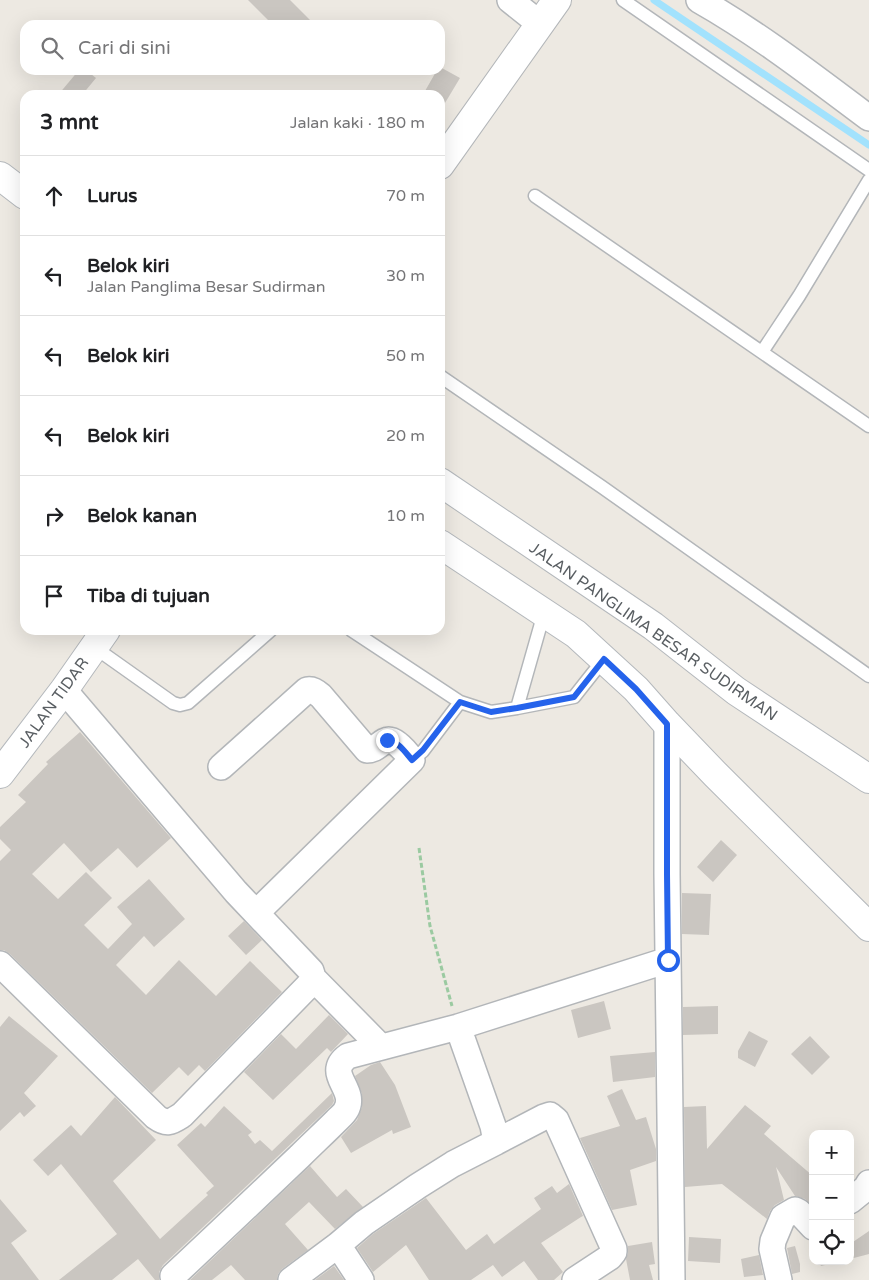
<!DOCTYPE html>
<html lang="id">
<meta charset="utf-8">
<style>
body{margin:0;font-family:"Varela Round",sans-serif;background:#f6f6f6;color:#202124}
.controls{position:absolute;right:15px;bottom:15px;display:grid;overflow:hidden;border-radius:10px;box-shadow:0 5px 20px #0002}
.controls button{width:45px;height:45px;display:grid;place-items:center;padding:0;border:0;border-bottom:1px solid #e0e0e0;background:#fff;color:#202124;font:25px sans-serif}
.stop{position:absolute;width:15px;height:15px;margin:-11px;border:4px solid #2563eb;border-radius:50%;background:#fff}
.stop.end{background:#2563eb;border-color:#fff;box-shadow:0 1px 5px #0008}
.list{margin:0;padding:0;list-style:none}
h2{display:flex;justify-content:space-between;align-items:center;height:65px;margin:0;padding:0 20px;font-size:21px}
h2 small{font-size:16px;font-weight:400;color:#757577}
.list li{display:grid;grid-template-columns:32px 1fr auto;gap:15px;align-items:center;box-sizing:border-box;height:80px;padding:0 20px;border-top:1px solid #e0e0e0}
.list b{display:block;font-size:19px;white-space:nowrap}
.list p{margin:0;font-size:16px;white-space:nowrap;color:#757577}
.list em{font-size:16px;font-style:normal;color:#757577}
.icon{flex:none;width:28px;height:28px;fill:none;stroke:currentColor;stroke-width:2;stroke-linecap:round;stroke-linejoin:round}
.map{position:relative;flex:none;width:869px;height:1280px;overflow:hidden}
.search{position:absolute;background:#fff;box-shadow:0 5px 20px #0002;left:20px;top:20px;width:425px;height:55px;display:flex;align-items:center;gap:12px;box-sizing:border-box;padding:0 18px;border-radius:15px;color:#757577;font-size:19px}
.panel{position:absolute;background:#fff;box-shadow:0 5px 20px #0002;left:20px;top:90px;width:425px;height:545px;border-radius:15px}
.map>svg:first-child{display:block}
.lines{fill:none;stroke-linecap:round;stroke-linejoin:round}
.stream{stroke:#a2e2fd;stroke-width:7}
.building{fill:#cac6c1}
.service-casing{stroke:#b3b6b9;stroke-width:15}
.minor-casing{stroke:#b3b6b9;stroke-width:28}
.tertiary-casing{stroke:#b3b6b9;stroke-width:30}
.secondary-casing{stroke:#b4b8bc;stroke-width:30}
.path{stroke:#9bcaa1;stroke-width:3;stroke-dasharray:5 2.5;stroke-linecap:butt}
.service{stroke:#fff;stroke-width:12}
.minor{stroke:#fff;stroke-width:25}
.tertiary{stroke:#fff;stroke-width:28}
.secondary{stroke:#fff;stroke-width:28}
.route{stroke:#2563eb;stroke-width:6}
.labels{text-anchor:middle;stroke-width:4;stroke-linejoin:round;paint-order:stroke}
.street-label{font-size:16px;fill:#5a5f63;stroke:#fff}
</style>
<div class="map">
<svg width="869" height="1280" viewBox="0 0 869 1280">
<rect width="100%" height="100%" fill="#ede9e2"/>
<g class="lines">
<path class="stream" d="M654,0L869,145"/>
</g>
<path class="building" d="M248,0H290L315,25H273Z
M440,67L460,78L445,103L440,100V95H432L425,91L437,70H440Z
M79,70H86L96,78L82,95H58Z
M80,732L171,838L137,868L118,848L91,872L64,843L32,874L58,899L86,872L112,898L84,925L108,949L132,924L117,907L149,879L185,919L154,947L144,936L116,965L146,995L179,960L216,996L250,961L282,992L205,1071L199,1065L188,1076L179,1067L152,1093L10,954L4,950H0V861L11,850L0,839V827L26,802L18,795L48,764L46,762Z
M721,840L737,855L713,882L697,867Z
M682,893L711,894L709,935L682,934Z
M244,921L262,940L246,955L228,936Z
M604,1001L611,1029L578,1038L571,1010Z
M718,1006V1034L683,1035V1007Z
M329,1015L348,1034L331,1052L327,1048L273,1100L244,1072L281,1034L296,1049Z
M9,1016L58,1056L24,1093L36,1106L24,1117L20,1112L0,1131V1027Z
M749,1031L768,1041L755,1067L738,1058V1051Z
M810,1036L830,1057L812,1075L791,1054Z
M655,1052V1077L613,1082L610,1056Z
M380,1062L395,1085L411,1127L393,1134L392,1130L351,1153L341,1137L357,1120L362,1107V1094L355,1076L371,1065Z
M622,1089L636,1120L646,1117L656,1149V1161L630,1170L637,1205L612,1210L580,1138L620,1126L607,1096Z
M332,1093L334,1101L332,1105L163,1265L159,1272V1280H155L138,1259L112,1280H59L117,1234L61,1164L48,1176L33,1160L71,1125L81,1136L115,1097L156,1140L113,1181L160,1239L208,1195L206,1193L214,1186L177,1145L201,1123L205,1127L224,1106L252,1132L248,1135L255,1144L260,1140L272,1151Z
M745,1105L771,1126L764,1134L813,1176V1206L805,1199L795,1196L776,1167L784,1200L775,1205L770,1211L767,1219L722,1184L685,1187L684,1107L706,1106L707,1149Z
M310,1166L337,1197L346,1189L363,1207L335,1229L309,1202L285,1224L308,1250L282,1269L278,1274L277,1280H245L231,1265L212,1280H190Z
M569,1184L583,1216L581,1217L541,1243L563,1272L554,1280H538L524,1261L502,1277L493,1265L471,1280H429L406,1245L373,1272L357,1248L373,1234L426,1198L466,1250L487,1234L494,1244L541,1209L534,1198L552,1186L557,1193Z
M0,1199L27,1231L11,1243L39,1280H0Z
M869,1231V1254L850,1259V1244Z
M689,1237L721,1239L720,1263L688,1261Z
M652,1242L655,1264L649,1265L653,1280H630L626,1259L628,1252V1246Z
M795,1246L800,1264V1272L792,1274L787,1248Z
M759,1255L763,1275L744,1277L741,1259Z
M824,1261H841L821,1266L820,1264Z
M334,1266L344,1280H315Z"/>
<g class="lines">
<defs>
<path id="service" d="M623,0L869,170
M535,196L869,426
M762,352L799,296L869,180
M440,376L602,487L869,676
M351,630L460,702L491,712L517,708L544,613
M94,647L173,703L180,705L188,703L271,630
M517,708L574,697L604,659
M412,760L423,751L460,702"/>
<path id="minor" d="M510,0L540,24
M699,0C759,34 814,77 869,118
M667,724V874L672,1280
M221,767L307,690C313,689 316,692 321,696L367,750C375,750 378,745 385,741C394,736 407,753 412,760L256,913
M0,964L156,1117C167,1125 171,1122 182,1115L306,988C312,982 314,978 311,971L236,892L64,690
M313,978L381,1047
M496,1142L544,1117L550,1115L556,1120L614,1249V1252L610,1257L575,1280
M850,1201L866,1188L869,1183
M338,1245L361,1280
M173,1276C216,1236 258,1196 300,1156C312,1144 324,1133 336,1121C339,1118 344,1114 346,1110C358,1089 323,1074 348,1056L458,1027L668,960
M291,1280L338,1245L364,1223L418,1186L453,1164L496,1142L493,1126L458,1027
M779,1280L772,1249L773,1241L783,1217L795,1210L799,1212L813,1227"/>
<path id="tertiary" d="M440,165L557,0"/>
<path id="secondary" d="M0,176L25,195
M440,482L653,626L736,691L869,779
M440,544L576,634L636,689L667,724L716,775L869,927
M0,774L64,690L106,630"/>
</defs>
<use href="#service" class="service-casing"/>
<use href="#minor" class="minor-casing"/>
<use href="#tertiary" class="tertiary-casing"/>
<use href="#secondary" class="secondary-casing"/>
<path class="path" d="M419,848L430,926L452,1006"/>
<use href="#service" class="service"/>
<use href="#minor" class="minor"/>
<use href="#tertiary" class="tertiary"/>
<use href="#secondary" class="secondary"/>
</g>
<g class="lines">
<path class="route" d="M387,740C398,741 405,752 412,760L423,750L460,702L491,712L517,708L574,697L604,659L636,689L667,724V874L668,960"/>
</g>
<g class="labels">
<g class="street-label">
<text transform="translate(654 631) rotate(35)" y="6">JALAN PANGLIMA BESAR SUDIRMAN</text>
<text transform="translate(53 702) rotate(-54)" y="6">JALAN TIDAR</text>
</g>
</g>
</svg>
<div class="controls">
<button>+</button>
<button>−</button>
<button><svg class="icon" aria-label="locate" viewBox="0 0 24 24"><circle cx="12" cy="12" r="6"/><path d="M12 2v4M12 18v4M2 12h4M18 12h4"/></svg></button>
</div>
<div class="stop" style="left:668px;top:960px"></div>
<div class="stop end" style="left:387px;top:740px"></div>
<div class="search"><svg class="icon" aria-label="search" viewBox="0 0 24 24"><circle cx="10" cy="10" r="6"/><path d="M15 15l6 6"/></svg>Cari di sini</div>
<section class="panel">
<h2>3 mnt<small>Jalan kaki · 180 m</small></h2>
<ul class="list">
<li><svg class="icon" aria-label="ahead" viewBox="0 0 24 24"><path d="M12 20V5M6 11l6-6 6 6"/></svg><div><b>Lurus</b></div><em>70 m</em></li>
<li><svg class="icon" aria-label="left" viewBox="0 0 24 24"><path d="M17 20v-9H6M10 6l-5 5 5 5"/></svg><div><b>Belok kiri</b><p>Jalan Panglima Besar Sudirman</p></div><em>30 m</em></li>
<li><svg class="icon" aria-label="left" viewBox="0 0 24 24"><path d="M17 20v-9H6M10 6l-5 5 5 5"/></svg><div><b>Belok kiri</b></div><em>50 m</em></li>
<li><svg class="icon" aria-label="left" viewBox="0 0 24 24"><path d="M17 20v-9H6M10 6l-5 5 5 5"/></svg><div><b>Belok kiri</b></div><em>20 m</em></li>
<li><svg class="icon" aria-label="right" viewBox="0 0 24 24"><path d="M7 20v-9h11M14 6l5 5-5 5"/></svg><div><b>Belok kanan</b></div><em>10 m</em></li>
<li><svg class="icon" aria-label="arrive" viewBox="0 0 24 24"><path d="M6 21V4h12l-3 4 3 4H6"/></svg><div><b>Tiba di tujuan</b></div></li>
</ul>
</section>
</div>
